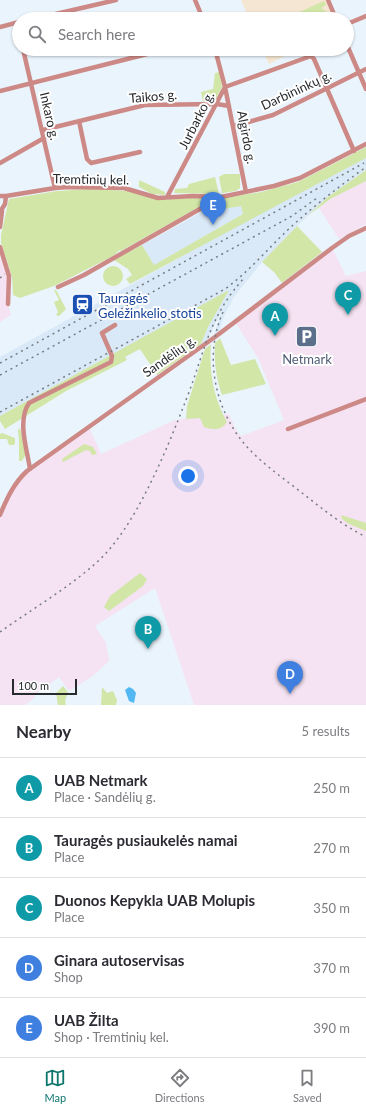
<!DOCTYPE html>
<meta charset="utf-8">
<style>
body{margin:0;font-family:Lato,sans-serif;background:#f7f7f7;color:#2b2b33}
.scale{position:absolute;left:12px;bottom:10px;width:65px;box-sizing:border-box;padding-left:4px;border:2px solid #282b2e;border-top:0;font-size:11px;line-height:14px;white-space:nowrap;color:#282b2e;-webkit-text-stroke:3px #fff;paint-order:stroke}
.you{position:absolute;left:188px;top:476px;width:14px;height:14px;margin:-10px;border:3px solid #fff;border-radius:50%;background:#1a73e8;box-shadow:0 0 0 6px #1a73e833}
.badge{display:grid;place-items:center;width:26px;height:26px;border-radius:50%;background:#0f766e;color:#fff;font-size:13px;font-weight:700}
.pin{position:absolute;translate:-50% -33px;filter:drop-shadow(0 1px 2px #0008)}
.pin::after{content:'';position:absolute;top:21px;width:14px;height:12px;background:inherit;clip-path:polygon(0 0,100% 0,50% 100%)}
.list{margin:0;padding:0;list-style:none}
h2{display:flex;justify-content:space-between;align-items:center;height:52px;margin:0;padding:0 16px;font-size:17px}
h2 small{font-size:13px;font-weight:400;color:#7c7c81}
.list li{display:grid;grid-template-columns:26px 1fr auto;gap:12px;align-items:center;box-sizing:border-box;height:60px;padding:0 16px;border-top:1px solid #e1e1e2}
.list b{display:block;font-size:15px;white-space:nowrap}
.list p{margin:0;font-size:13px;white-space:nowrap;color:#7c7c81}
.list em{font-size:13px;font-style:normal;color:#7c7c81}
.icon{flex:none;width:22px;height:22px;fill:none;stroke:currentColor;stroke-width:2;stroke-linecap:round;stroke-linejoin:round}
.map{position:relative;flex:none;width:366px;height:705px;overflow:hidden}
.search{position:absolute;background:#fff;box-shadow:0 1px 3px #0004;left:12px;right:12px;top:12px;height:44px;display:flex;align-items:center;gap:10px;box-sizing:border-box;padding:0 14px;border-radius:22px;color:#7c7c81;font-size:15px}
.sheet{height:352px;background:#fff}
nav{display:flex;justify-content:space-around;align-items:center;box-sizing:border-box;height:56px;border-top:1px solid #e1e1e2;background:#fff;font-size:11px;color:#7c7c81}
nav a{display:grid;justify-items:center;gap:2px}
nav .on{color:#0f766e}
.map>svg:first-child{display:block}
.built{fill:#d9e9f7}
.industrial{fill:#f5e2f2}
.education{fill:#f4e6d3}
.green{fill:#d2e6a7}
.water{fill:#52b8f4}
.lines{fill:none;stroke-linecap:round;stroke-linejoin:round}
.street{stroke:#cd8986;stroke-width:4.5}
.rail{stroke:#767c81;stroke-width:1.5;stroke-dasharray:2 4;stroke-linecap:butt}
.labels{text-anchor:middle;stroke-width:4;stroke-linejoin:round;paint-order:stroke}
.street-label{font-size:13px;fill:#282b2e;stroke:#fff}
.transit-label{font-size:13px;fill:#164399;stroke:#fff;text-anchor:start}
.service-label{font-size:13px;fill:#4e5e75;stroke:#fff}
</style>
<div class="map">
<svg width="366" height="705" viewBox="0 0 366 705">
<rect width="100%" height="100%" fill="#eaf4fc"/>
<path class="built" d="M366,158V170L328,197L297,226L262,262L234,297L224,316L219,331L214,335L221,313L228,299L226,302L207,340L201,344L208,327L228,291L0,416V357L246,221Z
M233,206H241L243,214L154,265L142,245L200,213Z"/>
<path class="industrial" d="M366,181V224L339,239L319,208L332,198Z
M332,248L346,276L366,271V705H194L155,588L95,626L106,643L109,661L93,676L69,691L59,677L34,695L36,697L25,705H0V515L19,479L89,427L101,454L175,420L229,414L235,428L241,436L284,420L258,358L235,322Z
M3,258L9,276L8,304L11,315L0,322V259Z"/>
<path class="education" d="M241,0H328L336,19H249Z
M262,49H299L269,64Z"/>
<path class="green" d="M324,1L326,5L321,8L328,13L331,19H284Z
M264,49H294C283,54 274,60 264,49Z
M220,72L222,87L215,101L203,102L201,92L213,89L215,73Z
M366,147V158L130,284L126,279L132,275L128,269L114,260L142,245L154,265L243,214L241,206L200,213L224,198L261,192L298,182Z
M366,170V181L332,198L307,216L328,197Z
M224,174H240V188L236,191L222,193L219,177Z
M215,177L219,194L174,193L175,189L187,188L189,184Z
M139,180L165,192V195L152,194L139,187Z
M89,189L128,191L160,200L189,198H204L206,201L199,207L121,251L120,250L113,256L54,286L20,298L13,295L12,277L1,243V235L9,199L57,191Z
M297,226L322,252L282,283L274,272L262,262Z
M103 276a10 10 0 1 1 20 0a10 10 0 1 1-20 0Z
M54,290H56L66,309L59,316L56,315L58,312L54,302L59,300Z
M229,290L208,327L201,344L157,375L140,349L125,357L127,360L66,391L5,429L0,421V416Z
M220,338L231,365L255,359L266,384L222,395C216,378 214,361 215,343Z
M211,344C209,371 213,397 227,422C221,431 214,430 204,427L200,418L186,419L187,406L205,349Z
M20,428L26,454L22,461H19V441L18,430Z
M2,433L15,438V443L14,445H9L7,439H0V434Z
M84,444L93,447L97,454L92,455L90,451L86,450L63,462L62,459Z
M341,515L366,523V531L349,524L342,519Z
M140,573L147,579L143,586L109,611L104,607L110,596Z
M63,686L68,692L65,701L66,705H58L56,693Z
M102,687L107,693L113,691L117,700L116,705H101Z"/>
<path class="water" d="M129,687L133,689L136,693L134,703L129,701L125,690Z"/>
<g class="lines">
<path class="street" d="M195,0L203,19
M328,0L336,19
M34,19L116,0
M17,23L19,32
M347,24L366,16
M0,27L19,22
M347,45L366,89
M23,49L55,188
M0,91L167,49
M79,121L87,159L91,163L140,152
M234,126L273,115L366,69
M43,130L145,105L217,104L229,106
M0,163L44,138
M246,192L225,87L311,56L314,59L354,151
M0,196H6L55,188L68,187L124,188L158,198L193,196L221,197L274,186L300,178L366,144
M167,197L225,87L215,49
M0,212L5,204L6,196
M0,227L2,211
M0,247L9,276L8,304
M58,287L84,275L221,197
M288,429L366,399
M30,469C27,449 17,421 29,403L111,362L112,356L102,333L115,325
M0,515C7,498 14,483 27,471L215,337L332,248L349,236L366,228"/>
<path class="rail" d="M0,278L5,274
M223,312C203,357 215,412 248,448C262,463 280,476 297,489C319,506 340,524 366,537
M0,363L364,163
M0,375L292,216L317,198
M0,412L225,289C250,271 269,247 292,226C315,205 340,186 366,167
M0,632C32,609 67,589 96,563C135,529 167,449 186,400C205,352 208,317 245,277"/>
</g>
<defs>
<symbol id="station-square" viewBox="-11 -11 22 22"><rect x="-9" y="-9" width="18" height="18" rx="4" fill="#1a4fb4" stroke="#fff"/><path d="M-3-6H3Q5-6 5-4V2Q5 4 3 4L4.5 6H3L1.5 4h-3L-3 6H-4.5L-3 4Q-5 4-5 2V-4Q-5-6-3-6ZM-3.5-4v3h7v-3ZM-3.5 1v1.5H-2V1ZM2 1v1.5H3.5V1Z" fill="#fff"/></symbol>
<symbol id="parking-square" viewBox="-11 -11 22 22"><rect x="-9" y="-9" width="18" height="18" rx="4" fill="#5c6f8a" stroke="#fff"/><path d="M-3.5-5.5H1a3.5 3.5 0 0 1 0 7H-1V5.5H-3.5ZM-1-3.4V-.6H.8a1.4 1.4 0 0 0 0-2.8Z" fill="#fff"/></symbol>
</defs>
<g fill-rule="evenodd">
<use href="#station-square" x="70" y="292" width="25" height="25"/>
<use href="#parking-square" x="294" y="324" width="25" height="25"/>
</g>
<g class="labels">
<g class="street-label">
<text transform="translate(296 90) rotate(-25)" y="5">Darbininkų g.</text>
<text transform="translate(153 96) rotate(-5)" y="5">Taikos g.</text>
<text transform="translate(50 116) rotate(77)" y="5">Inkaro g.</text>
<text transform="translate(196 120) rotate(-63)" y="5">Jurbarko g.</text>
<text transform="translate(247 137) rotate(79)" y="5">Algirdo g.</text>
<text transform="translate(91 179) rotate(1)" y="5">Tremtinių kel.</text>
<text transform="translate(169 356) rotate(-35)" y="5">Sandėlių g.</text>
</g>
<g class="transit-label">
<text x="98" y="303">Tauragės<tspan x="98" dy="15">Geležinkelio stotis</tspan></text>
</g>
<g class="service-label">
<text x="307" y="364">Netmark</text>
</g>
</g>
</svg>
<div class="scale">100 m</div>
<div class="you"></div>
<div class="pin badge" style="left:275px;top:336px;background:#0f9aa8">A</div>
<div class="pin badge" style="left:148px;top:649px;background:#0f9aa8">B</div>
<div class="pin badge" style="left:348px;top:315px;background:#0f9aa8">C</div>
<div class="pin badge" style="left:290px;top:694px;background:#3f7fe0">D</div>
<div class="pin badge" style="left:213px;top:225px;background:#3f7fe0">E</div>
<div class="search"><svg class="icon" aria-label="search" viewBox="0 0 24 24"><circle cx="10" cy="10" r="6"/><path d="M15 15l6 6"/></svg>Search here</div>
</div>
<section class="sheet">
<h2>Nearby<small>5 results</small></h2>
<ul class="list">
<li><span class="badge" style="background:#0f9aa8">A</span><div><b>UAB Netmark</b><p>Place · Sandėlių g.</p></div><em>250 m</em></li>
<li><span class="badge" style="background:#0f9aa8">B</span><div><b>Tauragės pusiaukelės namai</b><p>Place</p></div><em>270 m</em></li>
<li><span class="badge" style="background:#0f9aa8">C</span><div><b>Duonos Kepykla UAB Molupis</b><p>Place</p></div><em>350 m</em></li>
<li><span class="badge" style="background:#3f7fe0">D</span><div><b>Ginara autoservisas</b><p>Shop</p></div><em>370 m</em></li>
<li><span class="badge" style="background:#3f7fe0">E</span><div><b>UAB Žilta</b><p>Shop · Tremtinių kel.</p></div><em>390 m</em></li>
</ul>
</section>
<nav>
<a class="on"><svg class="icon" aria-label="map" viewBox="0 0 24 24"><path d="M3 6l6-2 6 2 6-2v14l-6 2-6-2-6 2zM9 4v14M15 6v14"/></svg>Map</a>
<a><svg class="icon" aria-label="directions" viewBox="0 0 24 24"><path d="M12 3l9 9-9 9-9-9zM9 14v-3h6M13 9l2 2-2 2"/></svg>Directions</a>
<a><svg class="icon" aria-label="saved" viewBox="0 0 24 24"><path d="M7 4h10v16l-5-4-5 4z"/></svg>Saved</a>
</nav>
